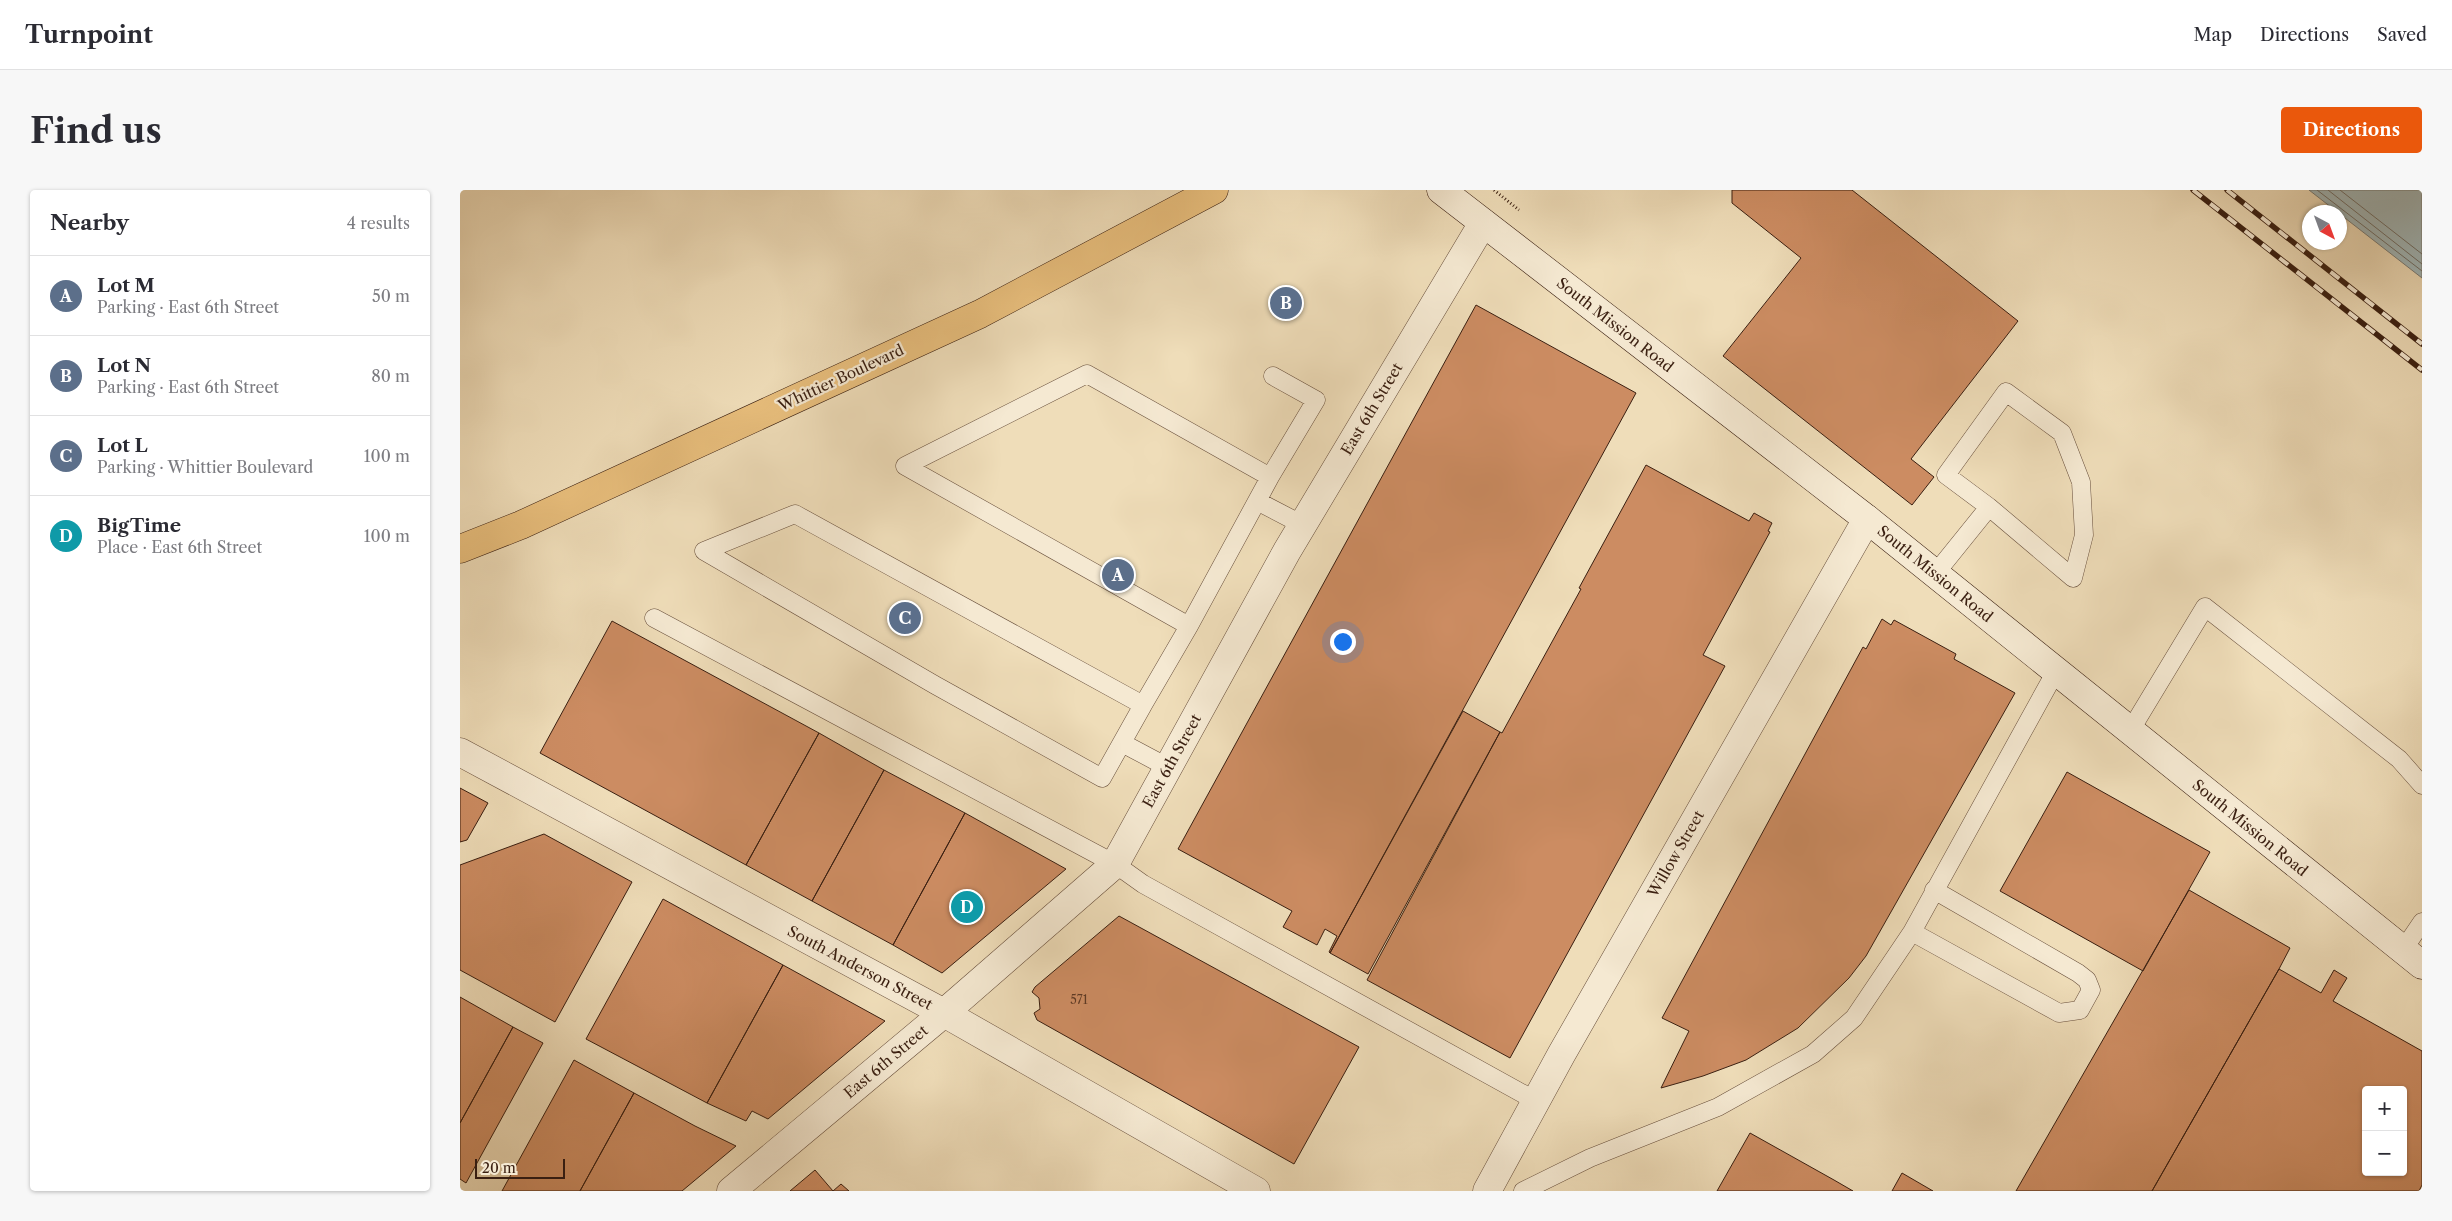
<!DOCTYPE html>
<meta charset="utf-8">
<style>
body{margin:0;font-family:"Libre Caslon Text",serif;background:#f7f7f7;color:#2b2b33}
.controls{position:absolute;right:15px;bottom:15px;display:grid;overflow:hidden;border-radius:5px;box-shadow:0 1px 4px #0004}
.controls button{width:45px;height:45px;display:grid;place-items:center;padding:0;border:0;border-bottom:1px solid #e1e1e2;background:#fff;color:#2b2b33;font:25px sans-serif}
.compass{position:absolute;left:1842px;top:15px;width:45px;height:45px;border-radius:50%;background:#fff;box-shadow:0 1px 4px #0004;rotate:139deg}
.scale{position:absolute;left:15px;bottom:12px;width:90px;box-sizing:border-box;padding-left:5px;border:2px solid #3a1f11;border-top:0;font-size:14px;line-height:18px;white-space:nowrap;color:#3a1f11;-webkit-text-stroke:4px #f5e9d2;paint-order:stroke}
.you{position:absolute;left:882px;top:451px;width:18px;height:18px;margin:-12px;border:4px solid #fff;border-radius:50%;background:#1a73e8;box-shadow:0 0 0 8px #1a73e833}
.badge{display:grid;place-items:center;width:32px;height:32px;border-radius:50%;background:#ea580c;color:#fff;font-size:16px;font-weight:700}
.pin{position:absolute;translate:-50% -50%;border:2px solid #fff;box-shadow:0 1px 5px #0006}
.list{margin:0;padding:0;list-style:none}
h2{display:flex;justify-content:space-between;align-items:center;height:65px;margin:0;padding:0 20px;font-size:21px}
h2 small{font-size:16px;font-weight:400;color:#7c7c81}
.list li{display:grid;grid-template-columns:32px 1fr auto;gap:15px;align-items:center;box-sizing:border-box;height:80px;padding:0 20px;border-top:1px solid #e1e1e2}
.list b{display:block;font-size:19px;white-space:nowrap}
.list p{margin:0;font-size:16px;white-space:nowrap;color:#7c7c81}
.list em{font-size:16px;font-style:normal;color:#7c7c81}
.map{position:relative;flex:none;width:1962px;height:1001px;overflow:hidden;border-radius:5px}
header{display:flex;align-items:center;gap:30px;box-sizing:border-box;height:70px;padding:0 25px;background:#fff;border-bottom:1px solid #e1e1e2}
header strong{font-size:24px}
nav{display:flex;gap:28px;margin-inline-start:auto;font-size:18px}
.intro{display:flex;align-items:center;justify-content:space-between;box-sizing:border-box;height:120px;padding:0 30px}
h1{margin:0;font-size:35px}
.button{padding:12px 22px;border-radius:5px;background:#ea580c;color:#fff;font-size:18px;font-weight:700}
main{display:flex;gap:30px;padding:0 30px}
aside{flex:1;background:#fff;border-radius:5px;box-shadow:0 1px 4px #0004}
.map>svg:first-child{display:block}
.water{fill:#a0b8bb;stroke:#777b77}
.lines{fill:none;stroke-linecap:round;stroke-linejoin:round}
.shore{stroke:#6d6c66;stroke-width:1}
.building{fill:#cc8c62;stroke:#3a1f11;fill-rule:evenodd}
.lane-casing{stroke:#674e3b;stroke-width:19}
.street-casing{stroke:#674e3b;stroke-width:29}
.secondary-casing{stroke:#3a1f11;stroke-width:29}
.primary-casing{stroke:#3a1f11;stroke-width:29}
.path{stroke:#3a1f11;stroke-width:3;stroke-dasharray:1 2.5;stroke-linecap:butt}
.lane{stroke:#f5e9d2;stroke-width:18}
.street{stroke:#f5e9d2;stroke-width:28}
.secondary{stroke:#f5e9d2;stroke-width:28}
.primary{stroke:#e8be7c;stroke-width:28}
.rail-casing{stroke:#3a1f11;stroke-width:5.5}
.rail{stroke:#f5e9d2;stroke-width:4;stroke-dasharray:11;stroke-linecap:butt}
.labels{text-anchor:middle;stroke-width:4.5;stroke-linejoin:round;paint-order:stroke}
.number-label{font-size:12px;fill:#5e3a25}
.street-label{font-size:15px;fill:#3a1f11;stroke:#f5e9d2}
</style>
<header>
<strong>Turnpoint</strong>
<nav><a>Map</a><a>Directions</a><a>Saved</a></nav>
</header>
<div class="intro"><h1>Find us</h1><a class="button">Directions</a></div>
<main>
<aside>
<h2>Nearby<small>4 results</small></h2>
<ul class="list">
<li><span class="badge" style="background:#5c6f8a">A</span><div><b>Lot M</b><p>Parking · East 6th Street</p></div><em>50 m</em></li>
<li><span class="badge" style="background:#5c6f8a">B</span><div><b>Lot N</b><p>Parking · East 6th Street</p></div><em>80 m</em></li>
<li><span class="badge" style="background:#5c6f8a">C</span><div><b>Lot L</b><p>Parking · Whittier Boulevard</p></div><em>100 m</em></li>
<li><span class="badge" style="background:#0f9aa8">D</span><div><b>BigTime</b><p>Place · East 6th Street</p></div><em>100 m</em></li>
</ul>
</aside>
<div class="map">
<svg width="1962" height="1001" viewBox="0 0 1962 1001">
<rect width="100%" height="100%" fill="#efddb9"/>
<filter id="stains"><feTurbulence type="fractalNoise" baseFrequency=".004" numOctaves="4"/><feColorMatrix values="0 0 0 0 .2 0 0 0 0 .09 0 0 0 0 .02 0 0 0 .5 -.17"/></filter>
<radialGradient id="worn" r=".72"><stop offset=".6" stop-color="#630" stop-opacity="0"/><stop offset="1" stop-color="#630" stop-opacity=".3"/></radialGradient>
<path class="water" d="M1849,0H1962V88Z"/>
<g class="lines">
<path class="shore" d="M1857,0L1962,81
M1868,0L1962,74
M1880,0L1962,64"/>
</g>
<path class="building" d="M1272,0H1392L1558,131L1451,269L1474,287L1452,315L1263,166L1341,68L1272,13Z
M1016,115L1176,203L870,763L869,762L877,746L865,739L857,755L823,737L832,721L718,659Z
M1186,275L1289,331L1294,323L1312,333L1308,341L1310,342L1243,465L1265,476L1050,868L907,790L1040,542L1042,543L1121,399L1119,398Z
M1422,429L1431,435L1434,430L1496,464L1494,469L1555,503L1406,766L1389,788L1338,838L1286,870L1243,886L1201,898L1229,841L1202,828L1403,457L1406,459Z
M152,431L359,543L286,675L80,563Z
M1003,521L1040,542L908,784L870,763Z
M359,543L424,580L352,711L286,675Z
M424,580L505,623L433,755L352,711Z
M1607,582L1750,662L1683,781L1540,701Z
M0,598L28,613L7,650L0,652Z
M505,623L606,679L482,783L433,755Z
M84,644L172,692L95,832L0,780V675Z
M1729,700L1830,758L1819,779L1692,1001H1556Z
M203,709L323,775L247,913L126,849Z
M659,726L899,857L834,974L577,830L574,823L580,819L579,808L572,802L575,797Z
M323,775L425,831L308,929L292,921L286,931L247,913Z
M1819,779L1861,803L1874,780L1887,788L1873,811L1962,861V995L1959,1001H1692ZM1906,900H1943V982H1906Z
M0,807L53,837L0,933Z
M53,837L83,853L6,993L0,989V933Z
M114,870L174,903L120,1001H42Z
M174,903L235,936L276,956L222,1001H120Z
M1290,943L1374,990L1393,1001H1257Z
M355,980L373,1001L381,994L389,1001H330Z
M1442,983L1473,1001H1432Z"/>
<g class="lines">
<defs>
<path id="lane" d="M810,287L627,184L445,276L729,436L810,287L856,210L813,186
M797,311L843,335
M335,324L683,515L642,588L475,495L244,361Z
M1475,384L1529,317L1613,388L1624,345L1621,292L1602,243L1546,202L1486,285L1529,317
M194,428L655,674L683,694L1076,911
M683,515L729,436
M1670,541L1745,417L1939,569L1962,595
M662,553L709,578
M1452,742L1599,823L1620,820L1631,800L1627,790L1618,783L1474,700
M1943,760L1962,732
M1063,1001L1130,968L1258,917L1353,864L1394,828L1452,742L1596,481"/>
<path id="street" d="M0,562L484,823L796,1001
M271,1001L484,823L655,674L827,361L1023,33
M1027,1001L1101,865L1407,329"/>
<path id="secondary" d="M981,0L1407,329L1962,775"/>
<path id="primary" d="M0,359L61,335L520,124L754,0"/>
</defs>
<use href="#lane" class="lane-casing"/>
<use href="#street" class="street-casing"/>
<use href="#secondary" class="secondary-casing"/>
<use href="#primary" class="primary-casing"/>
<path class="path" d="M1034,0L1059,20"/>
<use href="#lane" class="lane"/>
<use href="#street" class="street"/>
<use href="#secondary" class="secondary"/>
<use href="#primary" class="primary"/>
<defs>
<path id="rail" d="M1733,0L1962,180
M1767,0L1962,154"/>
</defs>
<use href="#rail" class="rail-casing"/>
<use href="#rail" class="rail"/>
</g>
<g class="labels">
<g class="number-label">
<text x="619" y="814">571</text>
</g>
<g class="street-label">
<text transform="translate(1155 135) rotate(38)" y="5">South Mission Road</text>
<text transform="translate(381 188) rotate(-25)" y="5">Whittier Boulevard</text>
<text transform="translate(912 219) rotate(-59)" y="5">East 6th Street</text>
<text transform="translate(1475 384) rotate(39)" y="5">South Mission Road</text>
<text transform="translate(712 571) rotate(-61)" y="5">East 6th Street</text>
<text transform="translate(1790 638) rotate(39)" y="5">South Mission Road</text>
<text transform="translate(1216 664) rotate(-60)" y="5">Willow Street</text>
<text transform="translate(400 778) rotate(28)" y="5">South Anderson Street</text>
<text transform="translate(426 872) rotate(-40)" y="5">East 6th Street</text>
</g>
</g>
<rect width="100%" height="100%" filter="url(#stains)"/>
<rect width="100%" height="100%" fill="url(#worn)"/>
</svg>
<div class="controls">
<button>+</button>
<button>−</button>
</div>
<svg class="compass" viewBox="-18 -18 36 36"><path d="M0-13l5 13h-10z" fill="#e53935"/><path d="M0 13l5-13h-10z" fill="#7c7c81"/></svg>
<div class="scale">20 m</div>
<div class="you"></div>
<div class="pin badge" style="left:658px;top:385px;background:#5c6f8a">A</div>
<div class="pin badge" style="left:826px;top:113px;background:#5c6f8a">B</div>
<div class="pin badge" style="left:445px;top:428px;background:#5c6f8a">C</div>
<div class="pin badge" style="left:507px;top:717px;background:#0f9aa8">D</div>
</div>
</main>
